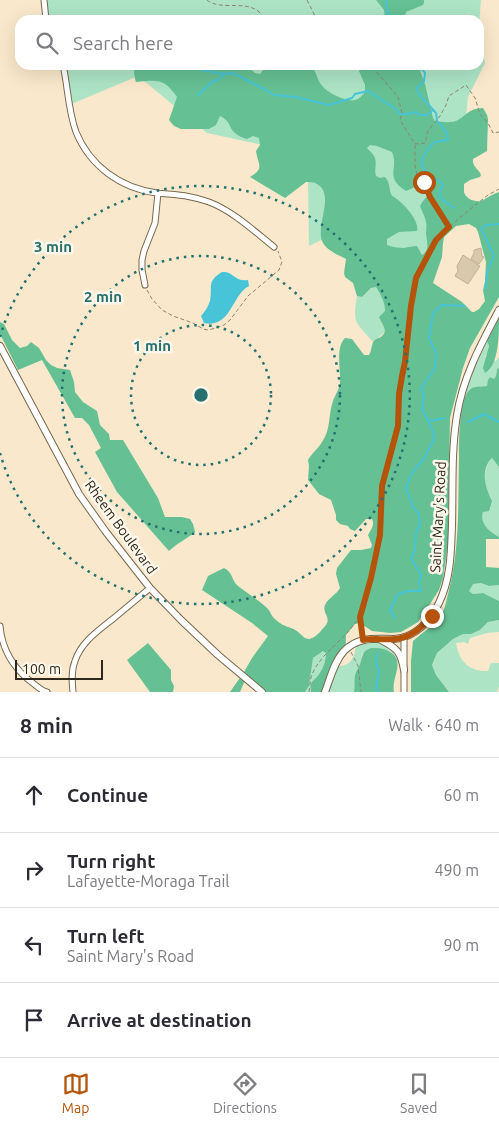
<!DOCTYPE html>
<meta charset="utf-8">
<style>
body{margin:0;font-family:Ubuntu,sans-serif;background:#f7f7f7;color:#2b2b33}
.scale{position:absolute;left:15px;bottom:12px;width:88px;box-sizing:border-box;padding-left:5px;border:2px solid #2e281c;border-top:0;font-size:14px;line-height:18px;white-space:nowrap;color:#2e281c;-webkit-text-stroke:4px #fdf7eb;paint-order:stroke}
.stop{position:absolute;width:15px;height:15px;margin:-11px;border:4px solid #b45309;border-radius:50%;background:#fff}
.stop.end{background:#b45309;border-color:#fff;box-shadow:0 1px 5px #0008}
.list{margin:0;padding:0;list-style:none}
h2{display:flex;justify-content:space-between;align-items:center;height:65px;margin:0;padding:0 20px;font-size:21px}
h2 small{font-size:16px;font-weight:400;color:#7c7c81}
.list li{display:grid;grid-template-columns:32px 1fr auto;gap:15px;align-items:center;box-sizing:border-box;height:75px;padding:0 20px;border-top:1px solid #e1e1e2}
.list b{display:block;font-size:19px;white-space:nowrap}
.list p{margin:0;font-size:16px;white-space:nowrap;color:#7c7c81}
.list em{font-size:16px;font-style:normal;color:#7c7c81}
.icon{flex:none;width:28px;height:28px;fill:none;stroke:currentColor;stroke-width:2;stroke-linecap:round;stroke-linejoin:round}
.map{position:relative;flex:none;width:499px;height:692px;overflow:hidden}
.search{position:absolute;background:#fff;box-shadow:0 5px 20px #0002;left:15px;right:15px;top:15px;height:55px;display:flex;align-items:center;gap:12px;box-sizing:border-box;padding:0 18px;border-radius:15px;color:#7c7c81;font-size:19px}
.sheet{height:365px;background:#fff}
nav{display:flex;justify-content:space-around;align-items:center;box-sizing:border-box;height:70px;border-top:1px solid #e1e1e2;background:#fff;font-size:14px;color:#7c7c81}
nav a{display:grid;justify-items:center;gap:2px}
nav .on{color:#b45309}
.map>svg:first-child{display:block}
.green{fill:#ade4c6}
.forest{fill:#65c193;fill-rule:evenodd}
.water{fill:#47c4d7}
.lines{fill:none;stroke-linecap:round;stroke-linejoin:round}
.stream{stroke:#47c4d7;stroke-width:2}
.building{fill:#d9c9ac;stroke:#c1b295}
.minor-casing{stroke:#77694e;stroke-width:7}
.tertiary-casing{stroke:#77694e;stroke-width:8}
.path{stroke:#8f8470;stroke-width:1;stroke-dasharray:4 2.5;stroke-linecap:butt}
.minor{stroke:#fff;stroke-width:5}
.tertiary{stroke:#fff;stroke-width:6}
.route{stroke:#b45309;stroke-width:6}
.ring{fill:none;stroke:#26706e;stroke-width:2.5;stroke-dasharray:2.5 5}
.labels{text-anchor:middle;stroke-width:5;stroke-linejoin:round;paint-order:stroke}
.street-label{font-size:14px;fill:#2e281c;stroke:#fdf7eb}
.centre{fill:#26706e;stroke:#fdf7eb;stroke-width:2.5}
.ring-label{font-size:15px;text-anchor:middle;font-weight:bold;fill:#26706e;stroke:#fdf7eb;stroke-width:5;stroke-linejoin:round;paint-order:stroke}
</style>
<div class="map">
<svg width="499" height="692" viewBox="0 0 499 692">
<rect width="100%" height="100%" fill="#f9e8cb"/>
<path class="green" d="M44,0H481L479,25V20H46Z
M479,30L485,63L468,97L463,145L427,239C430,248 425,251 420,257C417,261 414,267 411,271L341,230L309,246L308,180L263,145L207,133L138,76L69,105L63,65H479Z
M376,287C380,293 388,305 385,312C383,315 381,316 379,319C390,335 383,332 373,342C356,322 352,324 357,296L362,297L371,288Z
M487,341C490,347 489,351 485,357L496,361L499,357V368L497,369L496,376L494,379L490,377L487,386C478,386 472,387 466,395L468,381Z
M492,458L499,467V537C492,533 480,524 482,515C483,510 489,505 492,501C484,487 481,471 492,458Z
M481,583L489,586L499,585V601L483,593L473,594L469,591L472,584Z
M499,620V632L487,633L470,638L468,644L464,642L456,643C459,661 469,672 488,671L491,663H499V686L497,692H449L436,675L432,665L437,653L453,639L463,634H471L480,630L488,622Z
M372,638L396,649L394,654L387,650L362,654L360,665L355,679L354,692H325L335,666C350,668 357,656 355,643Z
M323,650L326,653C326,660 323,668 319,674C315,681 310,682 311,692H305L309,686L313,658Z"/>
<path class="forest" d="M376,0H424V3L423,5L406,12L404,20H385L384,10Z
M136,65H250V69L255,73L260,74L264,69L266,65L311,66C316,71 317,78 320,83C325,92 346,102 355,100C360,99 362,95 365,92V85L359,71L362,65H418L425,84L433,118L435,121C441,122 451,123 456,121C468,115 467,109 483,108L487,115L488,119L487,151L473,159C472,167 479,169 481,175L480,177L470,180L464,184C464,186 464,189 464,192C466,199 474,202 481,201C486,199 492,194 499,192V297L470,348L463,368L450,418L448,544L443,578L439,590L430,604L418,622L408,628L401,632L390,633L372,631L360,623L355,624L346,635C346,640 345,645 347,649L325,692H311C309,680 314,682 319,674C323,669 326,660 326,653L323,651L313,658L309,686L305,692H260L246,678L240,692H230L244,672L252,658L268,636L252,623L202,590L208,576L224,568C233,572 231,580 238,586C247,593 257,599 266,607C270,610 271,616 275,619C280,624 285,626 291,628C304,632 304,648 320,632C322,629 326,626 327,623C330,617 322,612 325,605C328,598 336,595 340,588L336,574L337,568L351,550H361L371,548L372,545L368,535C371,530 375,525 372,519H366L355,531L350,529L348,526L340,524L336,520V515L331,500L319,494L308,480L309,466L308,460C312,453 318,449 322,442C331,430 328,415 333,401C335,395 339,390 340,383C341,370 335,348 345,338L352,339L364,355H369C372,351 371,343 375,340C377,338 380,338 382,336C389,330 380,322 379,317L385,311C385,302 381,295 376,287L371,288L362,297L357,296L353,283L345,277L344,273L346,259C338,255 328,251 323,243C314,227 336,195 317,184C314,182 310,182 306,182L285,198L250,177C265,168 258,165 256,151L260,145L259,138L253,136L247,139C243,138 238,136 235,133C228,127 231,121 220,116L216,125L209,129H181L174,126L169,120L177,97C164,78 158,80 136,82C134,76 133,70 136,65ZM370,145L377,146L392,152C399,169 384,177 406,191L413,188L422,178L428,181C434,196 426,194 420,206C422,212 425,216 426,222C427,226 426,230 426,234C427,243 430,249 422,255L417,246C412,246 409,247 404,248C398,248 392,247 387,245V239L399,232L417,231C420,220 401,200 392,196C388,188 391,184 385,177L380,178L376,176C374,170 377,164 375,158C374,155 370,151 367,148ZM469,224L476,228L478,232L486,262L485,282L483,290L485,301L479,309L474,312H472L462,302L433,283L442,257L443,243L444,237L456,226Z
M499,318C499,336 499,365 485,373L483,368L489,346L487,341Z
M0,322L4,324L12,340L20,348L27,346L31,342L39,348L46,360L51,365L57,368L70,370L74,382L75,392L83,402L97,411L100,425L109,434L110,440H123L158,498L165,517H182L190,519L193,524L195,532C187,539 177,543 169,551L117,492L95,452L101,448L89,425L82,418H75L42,360L18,370L0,334Z
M499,368V467L492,458C480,470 485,487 492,501L489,511L483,512C479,523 490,532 499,537V539H486V567L499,568V585L489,586L481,583L473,584L469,591L473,594L483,593L499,601V620L488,622L480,630L471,634H463L453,639L437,653L432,665L436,675L449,692H411V661L413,641C423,632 437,624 443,612C446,605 447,597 449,590C460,547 458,501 459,457C459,441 459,406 467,393C472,385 479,387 487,386L488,380L490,377L494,379L496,376L497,369Z
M148,643L171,670V680L174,686L173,692H150L127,660Z
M371,648C378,648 384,648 390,652C406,661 391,678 394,692H354C355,686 354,681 355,675C356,671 359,668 360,664C363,655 362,651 371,648Z"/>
<path class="water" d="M222,272C234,271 234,282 248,280L249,286C232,294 231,329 204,323L201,316C205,311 208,307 210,301C213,286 206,282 222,272Z"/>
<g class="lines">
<path class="stream" d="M386,0L387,12L391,16V20
M192,65L202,70L224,74L233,73L264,89L274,95L296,97L329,105L352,98L355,94L368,91L397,110L399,114H407L416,112L419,115H427L433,110
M419,65L425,73L424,81L417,88L418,93L436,113L437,121L447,133L448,140L434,142C430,147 423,154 422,160C419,169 436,180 443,184L440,190V198L454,208
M198,95L213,81L218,80L224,74
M485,289L487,273L494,255L481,229L486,225L499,224
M429,421L445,418
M468,422L484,414L499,422
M395,618L390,611L397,595L407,591H421L419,583L421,575L411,558L415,550L416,532L420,525L419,514L413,507L406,488L411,474L424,459L434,439L433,431L422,409L424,396L421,389L435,368L436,352L429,339L433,313L442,305L465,306
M377,653L376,664L379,672L376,688L378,692"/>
</g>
<path class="building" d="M481,248L482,256L484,257L479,264L471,259L474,253V250Z
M463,255L480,266L468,284L455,276L458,271L457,266Z"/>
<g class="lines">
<defs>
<path id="minor" d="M44,0L46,20
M63,65C68,87 68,110 76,132C90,166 120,188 157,193C175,195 191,195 209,202C233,211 254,231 274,247
M145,285L142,270V260L144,251L155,223L158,193
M0,626C2,650 15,670 34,684C38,687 42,691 47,692
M404,637V692
M73,692C72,682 71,671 75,661C81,642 99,630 114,618C126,608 138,598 150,588"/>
<path id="tertiary" d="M0,346L79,494L106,532L150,588L181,620L218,655L262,692
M381,640C397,648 401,652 404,670
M325,692C330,679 334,662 344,651C359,636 375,639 394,639C415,638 430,621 439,603C451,578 451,552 452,525C453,489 451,451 457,415C463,377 481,344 499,310"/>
</defs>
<use href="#minor" class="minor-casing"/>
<use href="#tertiary" class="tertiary-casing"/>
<path class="path" d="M207,0C220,11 243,0 258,11C261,13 263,17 266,20
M307,0L317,20
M366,65L374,69L398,97L402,113L400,120L415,144L425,143L428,131L440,116L446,105L449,96L466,85L475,98L480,114L488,123L493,133L499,132
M415,145V166L417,175L424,182L430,197L448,226
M147,290L152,299L162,310L173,316L193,323L203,329L208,330L216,328L224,325L230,320L248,296L279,270L282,262L278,251
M360,618L362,634
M351,652L358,666L361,692
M309,692L311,677L315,668L323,657L348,632L360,617L371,578L379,535L382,486L398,426L399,394L405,362L411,306L416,278L436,240L449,227L474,206L488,195L499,189"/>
<use href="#minor" class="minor"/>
<use href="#tertiary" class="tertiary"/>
</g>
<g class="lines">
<path class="route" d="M424,182L430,197L449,227L436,240L416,278L411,306L405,362L402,376L399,394L398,426L382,486L380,535L371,578L360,617L363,640C374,638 384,640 395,639C411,638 422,627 432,616"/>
</g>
<g class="ring">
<circle cx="201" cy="395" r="70"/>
<circle cx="201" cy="395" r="139"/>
<path d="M0 337A209 209 0 1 1 0 453"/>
</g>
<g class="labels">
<g class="street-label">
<text transform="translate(438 517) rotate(-87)" y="5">Saint Mary's Road</text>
<text transform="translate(121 527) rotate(54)" y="5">Rheem Boulevard</text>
</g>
</g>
<circle cx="201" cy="395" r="8" class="centre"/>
<g class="ring-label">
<text x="53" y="252">3 min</text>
<text x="103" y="302">2 min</text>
<text x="152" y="351">1 min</text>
</g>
</svg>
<div class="scale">100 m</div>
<div class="stop" style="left:424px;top:182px"></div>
<div class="stop end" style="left:432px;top:616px"></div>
<div class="search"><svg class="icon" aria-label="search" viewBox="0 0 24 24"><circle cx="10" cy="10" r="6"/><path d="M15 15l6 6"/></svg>Search here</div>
</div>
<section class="sheet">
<h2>8 min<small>Walk · 640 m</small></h2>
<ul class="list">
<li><svg class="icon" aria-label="ahead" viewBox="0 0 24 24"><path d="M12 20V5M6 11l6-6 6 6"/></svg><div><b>Continue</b></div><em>60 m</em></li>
<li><svg class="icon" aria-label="right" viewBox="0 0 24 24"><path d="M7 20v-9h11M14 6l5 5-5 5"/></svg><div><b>Turn right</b><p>Lafayette-Moraga Trail</p></div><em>490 m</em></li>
<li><svg class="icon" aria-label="left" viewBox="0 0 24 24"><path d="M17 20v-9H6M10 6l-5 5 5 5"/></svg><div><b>Turn left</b><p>Saint Mary's Road</p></div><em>90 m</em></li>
<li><svg class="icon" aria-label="arrive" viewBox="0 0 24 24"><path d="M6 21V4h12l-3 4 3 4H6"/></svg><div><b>Arrive at destination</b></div></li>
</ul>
</section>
<nav>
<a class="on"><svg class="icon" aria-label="map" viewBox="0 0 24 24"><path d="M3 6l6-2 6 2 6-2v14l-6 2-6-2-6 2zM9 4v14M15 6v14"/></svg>Map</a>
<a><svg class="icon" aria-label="directions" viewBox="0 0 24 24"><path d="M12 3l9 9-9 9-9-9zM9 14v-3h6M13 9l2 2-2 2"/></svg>Directions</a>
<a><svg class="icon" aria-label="saved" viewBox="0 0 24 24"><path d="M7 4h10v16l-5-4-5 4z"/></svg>Saved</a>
</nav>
